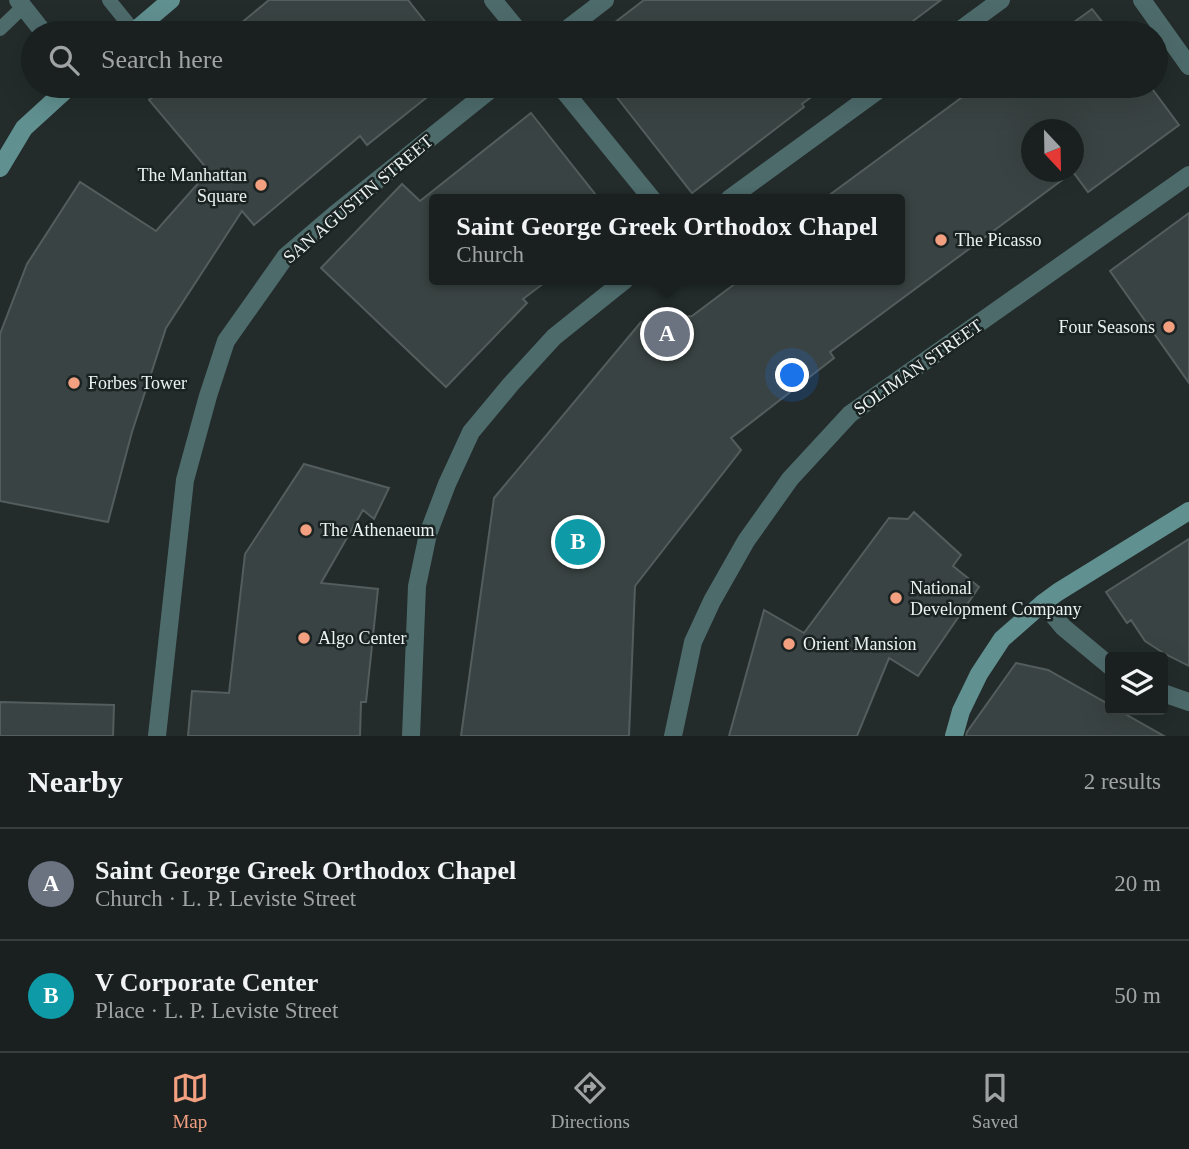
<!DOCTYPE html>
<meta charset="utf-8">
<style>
body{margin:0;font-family:Georgia,serif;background:#272d2d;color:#f1f3f6}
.controls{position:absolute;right:21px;bottom:21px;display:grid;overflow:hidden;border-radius:7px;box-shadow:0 7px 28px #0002}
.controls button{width:63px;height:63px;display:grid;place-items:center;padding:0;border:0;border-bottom:2px solid #383e3e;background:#1a2020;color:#f1f3f6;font:35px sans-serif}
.compass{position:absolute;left:1021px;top:119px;width:63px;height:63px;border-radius:50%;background:#1a2020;box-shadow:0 7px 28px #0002;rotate:158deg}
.you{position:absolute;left:793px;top:376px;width:24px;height:24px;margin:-18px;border:5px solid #fff;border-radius:50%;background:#1a73e8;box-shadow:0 0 0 10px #1a73e833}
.badge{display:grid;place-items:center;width:46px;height:46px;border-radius:50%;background:#f3a081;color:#fff;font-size:23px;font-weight:700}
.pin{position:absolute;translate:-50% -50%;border:4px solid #fff;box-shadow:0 2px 7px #0006}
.popup{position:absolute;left:429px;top:194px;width:476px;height:91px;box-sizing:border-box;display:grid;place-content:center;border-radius:7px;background:#1a2020;filter:drop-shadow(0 2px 5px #0005);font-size:23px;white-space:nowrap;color:#9fa3a5}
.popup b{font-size:26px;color:#f1f3f6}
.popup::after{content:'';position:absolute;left:50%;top:100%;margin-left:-14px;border:14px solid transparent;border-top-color:#1a2020}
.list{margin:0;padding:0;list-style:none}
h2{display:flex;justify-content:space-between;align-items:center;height:91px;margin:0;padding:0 28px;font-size:30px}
h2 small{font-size:23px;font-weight:400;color:#9fa3a5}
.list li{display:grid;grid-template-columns:46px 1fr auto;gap:21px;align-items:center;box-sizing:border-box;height:112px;padding:0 28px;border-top:2px solid #383e3e}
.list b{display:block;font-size:26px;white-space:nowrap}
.list p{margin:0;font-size:23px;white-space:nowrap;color:#9fa3a5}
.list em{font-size:23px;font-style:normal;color:#9fa3a5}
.icon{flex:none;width:38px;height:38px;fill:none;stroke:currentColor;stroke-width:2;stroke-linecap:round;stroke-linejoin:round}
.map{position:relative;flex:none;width:1189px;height:736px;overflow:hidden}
.search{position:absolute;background:#1a2020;box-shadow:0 7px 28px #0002;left:21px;right:21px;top:21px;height:77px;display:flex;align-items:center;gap:18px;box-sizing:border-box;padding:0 24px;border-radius:38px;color:#9fa3a5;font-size:26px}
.sheet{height:315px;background:#1a2020}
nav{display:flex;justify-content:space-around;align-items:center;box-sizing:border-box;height:98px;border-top:2px solid #383e3e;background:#1a2020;font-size:19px;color:#9fa3a5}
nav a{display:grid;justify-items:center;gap:4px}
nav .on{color:#f3a081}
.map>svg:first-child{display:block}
.building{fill:#3a4343;stroke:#545d5d;stroke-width:2;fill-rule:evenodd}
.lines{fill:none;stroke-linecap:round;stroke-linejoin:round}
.lane{stroke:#4e6b6b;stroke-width:14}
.street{stroke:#4e6b6b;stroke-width:18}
.secondary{stroke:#619090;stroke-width:18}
.poi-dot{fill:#f3a081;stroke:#1a2222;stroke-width:2.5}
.labels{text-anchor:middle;stroke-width:5;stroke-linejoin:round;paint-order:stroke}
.poi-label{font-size:18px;fill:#ecf1f1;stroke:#1a2222;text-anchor:start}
.street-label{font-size:18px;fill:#ecf1f1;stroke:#1a2222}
</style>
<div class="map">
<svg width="1189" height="736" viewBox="0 0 1189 736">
<rect width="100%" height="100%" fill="#232b2b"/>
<path class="building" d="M269,0H408L434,33H229Z
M644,0H941L897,33H601Z
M1092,9L1111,33H1059Z
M166,86H441L367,145L360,136L254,225L242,211L166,328L132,432L108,522L0,501V334L27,264L80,182L156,231L209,171L149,100Z
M608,86H826L802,104L804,107L692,193Z
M987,86H1150L1179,125L1088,192L1073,172L830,352L834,358L731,438L741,450L635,586L629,736H461L494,498L641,322L692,316L740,280H900V199H824L976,87L979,92ZM1032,130H1074V172H1032Z
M531,113L599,199H434V280H548L523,299L527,303L446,387L321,268L402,184L420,201Z
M1189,213V383L1110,271Z
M304,464L389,488L374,519L363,510L321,583L378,589L366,702H361L360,736H188L192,691L229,693L245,554Z
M914,512L961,555L953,566L979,587L918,676L889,658L857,736H729L764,610L804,633L889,518L908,519Z
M1189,539V666L1165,654L1145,641L1131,620L1127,623L1106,592Z
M1016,663L1048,670L1110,705V710H1118L1164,736H966L967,732Z
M0,702L114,705L113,736H0Z"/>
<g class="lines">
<path class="lane" d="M109,0L134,31
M0,29L23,7"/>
<path class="street" d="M18,0L44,33
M493,0L520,33
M1142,0L1189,66
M562,33L605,0
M956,33L1001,0
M560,86L652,199
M729,199L884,86
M1043,603L1063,627L1110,666
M1163,693L1189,702
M157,736L185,480L208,396L226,341L286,256L334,215L495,86
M411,736L417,586L428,534L447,484L471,432L511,384L554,337L625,280
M673,736L693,642L712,601L746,541L790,479L850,414L1189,175"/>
<path class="secondary" d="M132,33L171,0
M0,168L24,128L70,86
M954,736L961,711L979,674L1002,639L1043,603L1058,592L1189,511"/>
</g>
<g class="poi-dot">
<circle cx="261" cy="185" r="7"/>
<circle cx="941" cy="240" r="7"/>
<circle cx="1169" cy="327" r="7"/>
<circle cx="74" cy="383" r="7"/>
<circle cx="306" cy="530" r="7"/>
<circle cx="896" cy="598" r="7"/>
<circle cx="304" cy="638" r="7"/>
<circle cx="789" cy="644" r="7"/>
</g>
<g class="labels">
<g class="poi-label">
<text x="247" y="181" text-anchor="end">The Manhattan<tspan x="247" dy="21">Square</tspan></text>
<text x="955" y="246">The Picasso</text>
<text x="1155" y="333" text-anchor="end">Four Seasons</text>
<text x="88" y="389">Forbes Tower</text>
<text x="320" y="536">The Athenaeum</text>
<text x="910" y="594">National<tspan x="910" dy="21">Development Company</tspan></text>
<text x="318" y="644">Algo Center</text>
<text x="803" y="650">Orient Mansion</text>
</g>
<g class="street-label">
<text transform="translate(358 199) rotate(-40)" y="6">SAN AGUSTIN STREET</text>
<text transform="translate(918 367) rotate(-35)" y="6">SOLIMAN STREET</text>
</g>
</g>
</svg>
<div class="controls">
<button><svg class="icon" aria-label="layers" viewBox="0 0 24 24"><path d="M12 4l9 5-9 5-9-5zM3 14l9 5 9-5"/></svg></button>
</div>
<svg class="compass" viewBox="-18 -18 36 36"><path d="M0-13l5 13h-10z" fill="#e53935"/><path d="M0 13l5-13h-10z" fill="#9fa3a5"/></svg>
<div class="you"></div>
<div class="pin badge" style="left:667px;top:334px;background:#6b7280">A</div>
<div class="popup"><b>Saint George Greek Orthodox Chapel</b>Church</div>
<div class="pin badge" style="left:578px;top:542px;background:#0f9aa8">B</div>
<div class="search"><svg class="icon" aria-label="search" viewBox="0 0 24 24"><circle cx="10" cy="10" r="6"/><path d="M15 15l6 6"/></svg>Search here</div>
</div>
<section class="sheet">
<h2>Nearby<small>2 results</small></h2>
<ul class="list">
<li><span class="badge" style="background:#6b7280">A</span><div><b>Saint George Greek Orthodox Chapel</b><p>Church · L. P. Leviste Street</p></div><em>20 m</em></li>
<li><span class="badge" style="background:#0f9aa8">B</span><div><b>V Corporate Center</b><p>Place · L. P. Leviste Street</p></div><em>50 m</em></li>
</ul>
</section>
<nav>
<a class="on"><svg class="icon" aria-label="map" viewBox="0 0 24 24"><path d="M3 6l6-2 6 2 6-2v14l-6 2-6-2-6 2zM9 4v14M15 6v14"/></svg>Map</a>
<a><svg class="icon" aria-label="directions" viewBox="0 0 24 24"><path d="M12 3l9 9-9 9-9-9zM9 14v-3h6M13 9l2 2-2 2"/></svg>Directions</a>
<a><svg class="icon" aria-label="saved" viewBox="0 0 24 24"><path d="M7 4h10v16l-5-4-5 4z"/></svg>Saved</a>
</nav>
